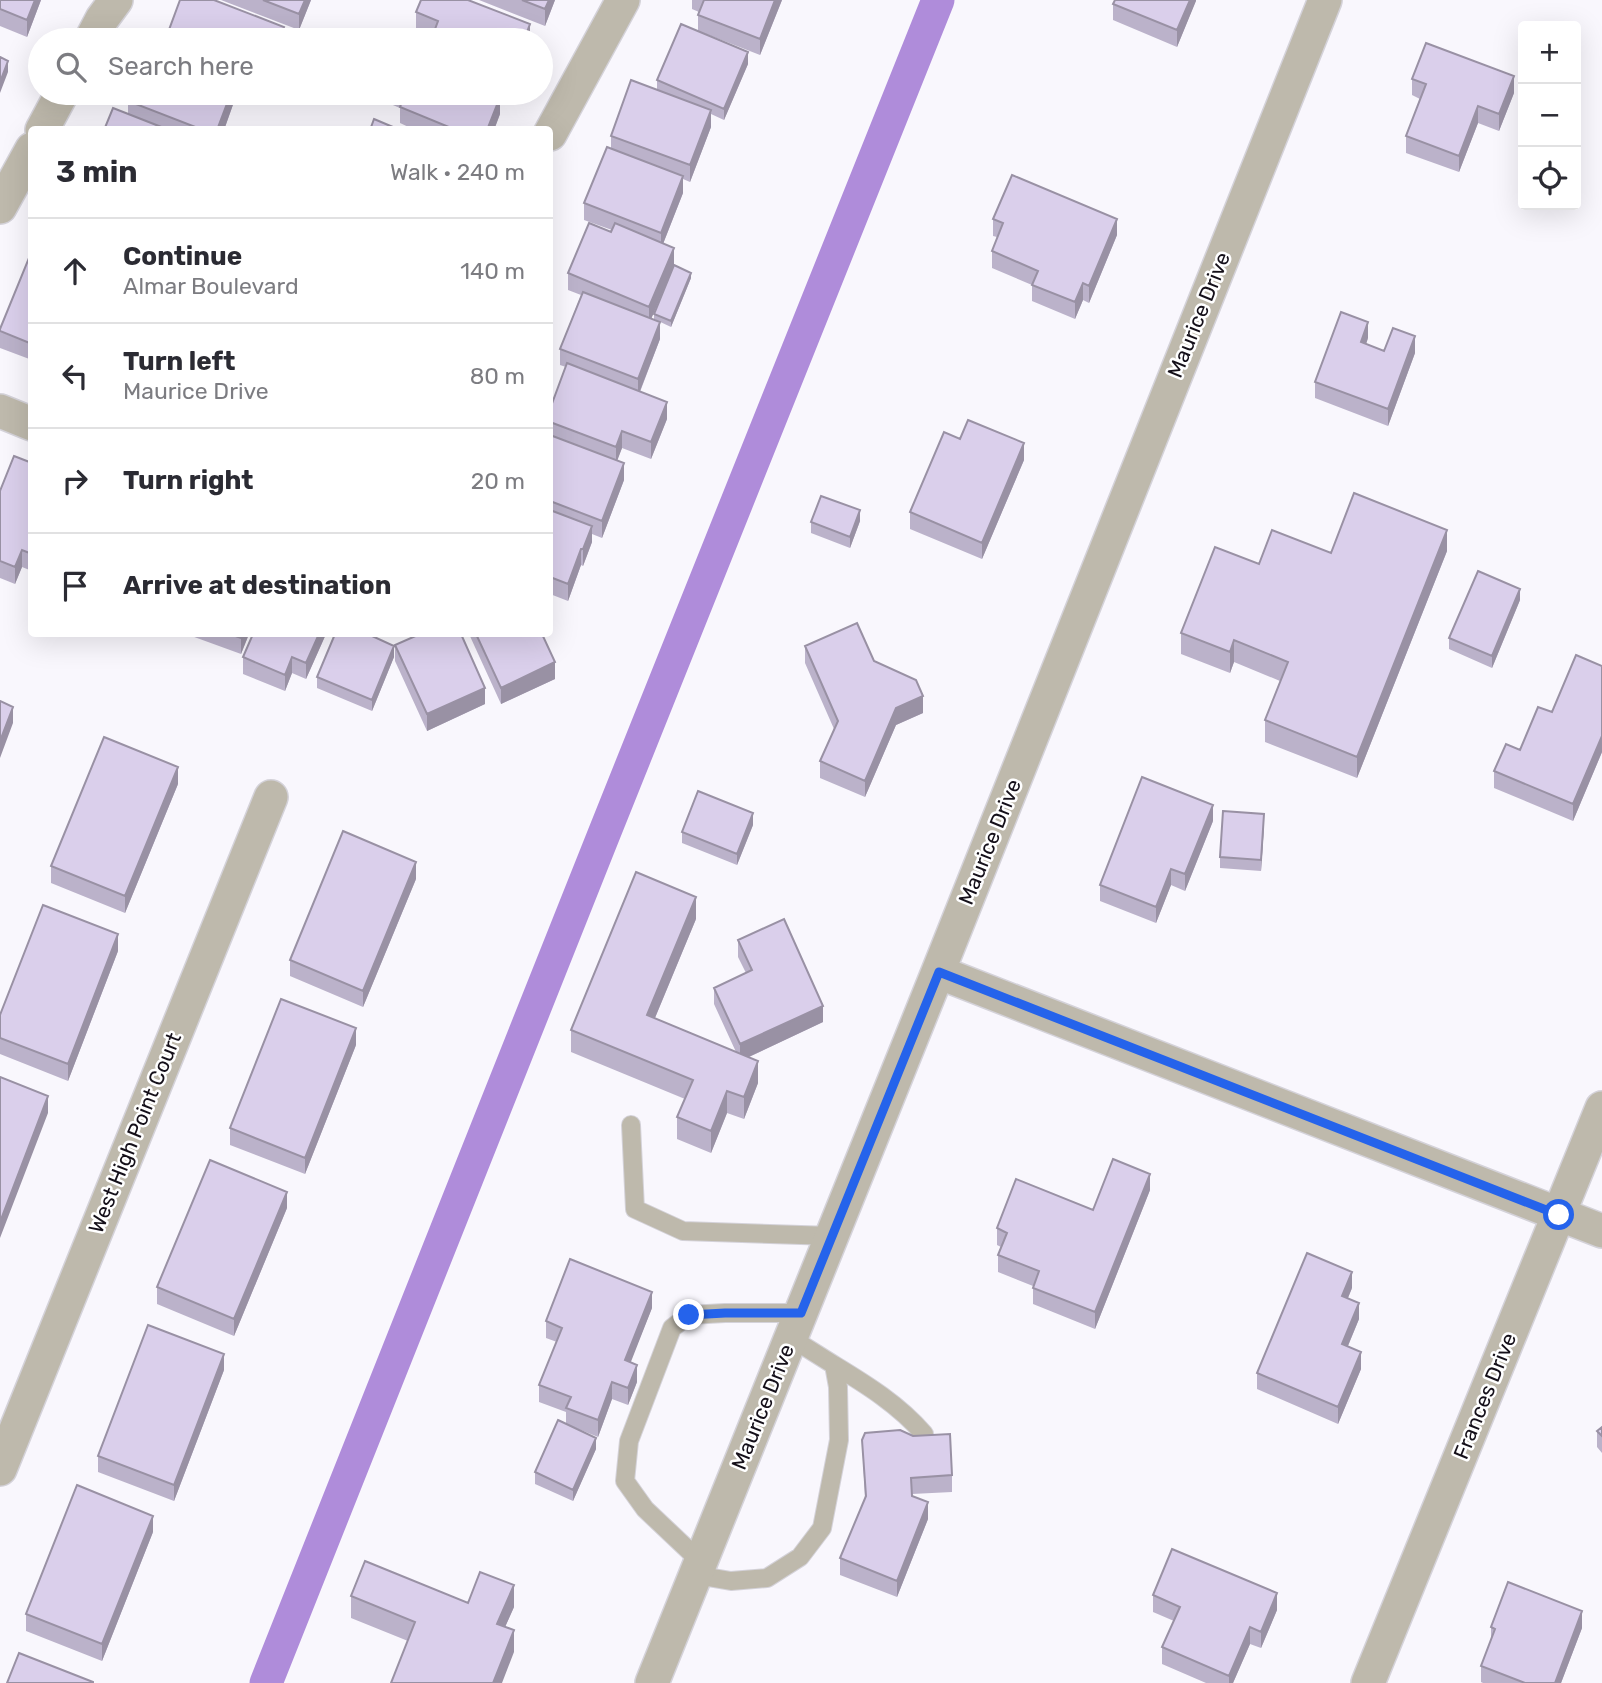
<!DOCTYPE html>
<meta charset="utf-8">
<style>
body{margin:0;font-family:Rubik,sans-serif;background:#f7f7f7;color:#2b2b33}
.controls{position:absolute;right:21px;top:21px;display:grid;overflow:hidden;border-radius:7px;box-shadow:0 7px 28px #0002}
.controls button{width:63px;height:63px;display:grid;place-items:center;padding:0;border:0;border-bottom:2px solid #e1e1e2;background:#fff;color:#2b2b33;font:35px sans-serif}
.stop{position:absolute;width:21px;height:21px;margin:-16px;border:5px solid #2563eb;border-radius:50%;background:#fff}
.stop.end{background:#2563eb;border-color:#fff;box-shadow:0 2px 7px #0008}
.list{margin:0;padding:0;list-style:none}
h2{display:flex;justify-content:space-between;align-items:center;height:91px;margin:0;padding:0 28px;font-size:30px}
h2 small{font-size:23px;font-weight:400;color:#7c7c81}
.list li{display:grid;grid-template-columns:46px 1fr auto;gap:21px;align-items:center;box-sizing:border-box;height:105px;padding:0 28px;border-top:2px solid #e1e1e2}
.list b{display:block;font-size:26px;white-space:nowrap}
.list p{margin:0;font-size:23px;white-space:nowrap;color:#7c7c81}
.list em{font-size:23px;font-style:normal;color:#7c7c81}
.icon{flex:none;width:38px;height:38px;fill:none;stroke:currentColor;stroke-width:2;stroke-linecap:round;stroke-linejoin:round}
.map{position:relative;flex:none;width:1602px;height:1683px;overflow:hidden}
.search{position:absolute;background:#fff;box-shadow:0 7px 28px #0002;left:28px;top:28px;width:525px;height:77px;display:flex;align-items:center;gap:18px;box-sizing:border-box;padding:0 24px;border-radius:38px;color:#7c7c81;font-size:26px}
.panel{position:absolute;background:#fff;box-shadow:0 7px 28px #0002;left:28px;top:126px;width:525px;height:511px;border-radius:7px}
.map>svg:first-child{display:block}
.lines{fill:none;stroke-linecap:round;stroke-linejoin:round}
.canal{stroke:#af8cda;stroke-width:33}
.service-casing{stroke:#d4d2d9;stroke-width:20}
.minor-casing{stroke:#d4d2d9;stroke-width:36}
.service{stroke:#beb9ac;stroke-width:18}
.minor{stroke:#beb9ac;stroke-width:33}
.wall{fill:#bbb2ca}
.shaded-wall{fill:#9991a4}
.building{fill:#dacfeb;stroke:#9991a4;stroke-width:2}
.route{stroke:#2563eb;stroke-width:9}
.labels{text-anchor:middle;stroke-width:5;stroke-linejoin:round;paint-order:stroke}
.street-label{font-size:21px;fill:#140f19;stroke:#fff}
</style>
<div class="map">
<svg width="1602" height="1683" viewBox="0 0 1602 1683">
<rect width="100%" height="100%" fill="#f9f7fd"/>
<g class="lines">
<path class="canal" d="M266,1683L602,839L938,0"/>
<defs>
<path id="service" d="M631,1125L635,1209L683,1231L832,1236
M834,1365C867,1385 899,1405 924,1434
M701,1562L645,1509L625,1481L629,1441L672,1328L689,1315L725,1313H801
M696,1575L731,1581L767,1578L800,1557L822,1528L839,1440L838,1387L834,1365L791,1338"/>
<path id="minor" d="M91,40L102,19L116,0
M42,130L62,93
M550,134L623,0
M0,207L32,149
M0,411L32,424
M938,972L1602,1231
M0,1469L271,797
M652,1683L938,972L1325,0
M1368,1683L1602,1108"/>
</defs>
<use href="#service" class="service-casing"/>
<use href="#minor" class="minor-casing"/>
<use href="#service" class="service"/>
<use href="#minor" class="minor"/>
</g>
<path class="wall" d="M0,0H41L27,37L0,26Z
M221,0H311L299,30Z
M479,0H555L545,26Z
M692,0H782L760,55L701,32L748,64L724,120L711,114V127L690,182L683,179V193L663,244L674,265L691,278L671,327L654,319V314L672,270L651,319L660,339L640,392L667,419L651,459L622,448L617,460L624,480L602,538L592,534V542L583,566L581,565L568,601L550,594V409L566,367L560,365V349L581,295L568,290V273L612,230L584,220V203L611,148V136L657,90V80L698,31V15L699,12L692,9Z
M1196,0L1177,47L1113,20V4Z
M416,12L530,40L433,36L416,29Z
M1412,79L1514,93L1499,131L1478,123L1459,172L1406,153V136L1420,99L1412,95Z
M235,93V99L224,130H104L128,113V101Z
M388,93H490L500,114L494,130H415L400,123V108L388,103Z
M993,219L1117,235L1089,303L1083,300L1075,319L1032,301V285L992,268V251L997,237L993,236Z
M32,253V360L0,348V329Z
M1368,338L1366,344L1384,351L1415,353L1388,426L1315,398V382Z
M960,439L1024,460L982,559L910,529V512Z
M32,463V571L22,567L15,584L0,578V491Z
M860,521L850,548L811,533V522Z
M1447,551L1357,778L1265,742V720L1280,681L1234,662L1230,673L1181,654V633L1259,564L1331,553Z
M1520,600L1492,668L1449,649V638Z
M186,634H249L241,654Z
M253,634H326L306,679L292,673L285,691L243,674V657Z
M335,634H378L376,638L394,657L372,711L317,688V677Z
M469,634H542L555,679L501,704Z
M395,645L485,704L427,731L395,661Z
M805,646L874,661L923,713L896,725L865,797L820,778V761L834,729L805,663Z
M1602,666V752L1573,821L1494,788V771L1520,750Z
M178,784L125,913L51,883V866Z
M1213,821L1185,891L1171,885L1156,923L1100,901V885Z
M753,825L737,865L682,843V832Z
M1264,826L1261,871L1220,868V857Z
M416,879L363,1007L290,976V960Z
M696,919L655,1018L736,1052L714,1004V988L746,973L738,957V940L823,1022L749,1057L758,1083L744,1119L727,1113L711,1153L677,1139V1117L685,1099L571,1052V1030Z
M118,951L68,1081L0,1054V1015Z
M356,1045L305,1174L230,1145V1128Z
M1150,1190L1095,1329L1033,1304V1286L998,1272V1255L1001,1247L997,1245V1228L1093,1210Z
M287,1208L234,1336L157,1304V1287Z
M1352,1288L1348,1298L1359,1319L1348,1346L1361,1369L1338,1424L1257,1389V1373Z
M652,1308L630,1362L637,1382L628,1405L612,1399L598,1437L571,1426L596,1449L573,1501L535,1484V1472L566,1424V1412L539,1402V1385L557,1342L546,1338V1321Z
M224,1370L174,1501L98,1472V1456Z
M1602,1427V1453L1597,1447V1431Z
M862,1440L952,1475V1492L912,1494L928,1519L897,1597L840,1575V1558L865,1498Z
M153,1532L102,1661L26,1631V1614Z
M1153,1595L1277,1610L1261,1648L1250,1644L1233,1683H1206L1162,1664V1647L1174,1621L1153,1612Z
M351,1596L468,1603L514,1607L505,1627L514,1652L408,1641L351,1618Z
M1491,1627L1582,1628L1561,1683H1483L1481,1682V1666L1491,1641Z"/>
<path class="shaded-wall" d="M35,0H41L27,37V20Z
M305,0H311L299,30V14Z
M549,0H555L545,26V9Z
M775,0H782L760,55V39Z
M1190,0H1196V1L1177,47V30Z
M530,24V40H524Z
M284,27V40H279Z
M748,52V64L724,120V109Z
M8,61V72L0,93V82Z
M1514,76V93L1499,131V114Z
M231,93H235V99L224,130H217Z
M500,97V114L494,130H487Z
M1478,106V123L1459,172V156Z
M711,110V127L690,182V165Z
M683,176V193L661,249V233Z
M1117,219V235L1089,303V286Z
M674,248V265L649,324V307Z
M691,273V278L671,327V321Z
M1083,283V300L1075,319V302Z
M660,322V339L638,396V379Z
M1368,322V338L1361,359V342Z
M1415,336V353L1388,426V409Z
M667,402V419L651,459V442Z
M622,431V448L616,464V447Z
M1024,443V460L982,559V543Z
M624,463V480L602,538V521Z
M860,510V521L850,548V537Z
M592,526V542L583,566V549Z
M1447,530V551L1357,778V757Z
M581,549V565L568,601V584Z
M22,550V567L15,584V567Z
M1520,589V600L1492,668V656Z
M243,634H249L241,654V638Z
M319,634H326L306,679V663Z
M1234,640V662L1230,673V652Z
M394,646V657L372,711V700Z
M292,657V673L285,691V675Z
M555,662V679L501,704V688Z
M485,688V704L427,731V714Z
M923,696V713L896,725L865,797V781L896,708Z
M13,707V723L0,758V741Z
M1602,736V752L1573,821V804Z
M178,767V784L125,913V896Z
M1213,805V821L1185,891V874Z
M753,813V825L737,865V854Z
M1264,814V826L1261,871V860Z
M416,862V879L363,1007V991Z
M1171,869V885L1156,923V907Z
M696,897V919L647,1037V1015Z
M118,934V951L68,1081V1064Z
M823,1006V1022L740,1061V1044Z
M356,1028V1045L305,1174V1158Z
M758,1061V1083L744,1119V1097Z
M727,1091V1113L711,1153V1131Z
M48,1096V1113L0,1238V1222Z
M1150,1174V1190L1095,1329V1312Z
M287,1192V1208L234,1336V1319Z
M1352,1272V1288L1342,1312V1296Z
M652,1292V1308L625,1377V1360Z
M1359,1303V1319L1342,1360V1344Z
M1361,1352V1369L1338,1424V1407Z
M224,1354V1370L174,1501V1485Z
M637,1365V1382L628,1405V1388Z
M612,1382V1399L598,1437V1420Z
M596,1438V1449L573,1501V1490Z
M928,1502V1519L897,1597V1581Z
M153,1516V1532L102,1661V1644Z
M514,1585V1607L497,1645V1624Z
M1277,1593V1610L1261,1648V1632Z
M1582,1611V1628L1561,1683H1555Z
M1250,1627V1644L1233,1683H1229V1676Z
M514,1630V1652L502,1683H493Z"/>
<path class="building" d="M0,0H35L27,20L0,9Z
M180,0H214L284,27L279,40H172L166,38Z
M263,0H305L299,14Z
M421,0H468L530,24L524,40H431L438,21L416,12Z
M522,0H549L545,9Z
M704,0H775L760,39L698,15Z
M1115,0H1190L1177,30L1113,4Z
M681,24L748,52L724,109L657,80Z
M1426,43L1514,76L1499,114L1478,106L1459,156L1406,136L1426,84L1412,79Z
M0,57L8,61L0,82Z
M631,80L711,110L690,165L611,136Z
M131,93H231L217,130H203L128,101Z
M403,93H490L500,97L487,130H456L400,107L405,94Z
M113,108L169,130H104Z
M374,119L400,130H370Z
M607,147L683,176L661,233L584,203Z
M1012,175L1117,219L1089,286L1083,283L1075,302L1032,285L1038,271L992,251L1003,223L993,219Z
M589,223L611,232L615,223L674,248L649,307L568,273Z
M31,253H32V344L0,331V329Z
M674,265L691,273L671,321L654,314Z
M583,292L660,322L638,379L560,349Z
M1341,312L1368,322L1361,342L1384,351L1393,328L1415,336L1388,409L1315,382Z
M567,363L667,402L651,442L622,431L616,447L550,422V409Z
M968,420L1024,443L982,543L910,512L944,432L960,439Z
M550,435L624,463L602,521L550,501Z
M14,456L32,463V554L22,550L15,567L0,561V491Z
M1354,493L1447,530L1357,757L1265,720L1288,662L1234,640L1230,652L1181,633L1215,547L1259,564L1272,530L1331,553Z
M821,496L860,510L850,537L811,522Z
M550,510L592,526L583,549H581L568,584L550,577Z
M1478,571L1520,589L1492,656L1449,638Z
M857,623L874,661L916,680L923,696L896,708L865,781L820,761L838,721L805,646Z
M230,634H243L241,638Z
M253,634H319L306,663L292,657L285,675L243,657Z
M335,634H373L372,636L394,646L372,700L317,677Z
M420,634H461L485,688L427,714L395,645Z
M476,634H542L555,662L501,688Z
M1576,655L1602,666V736L1573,804L1494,771L1506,744L1520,750L1538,707L1552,712Z
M0,701L13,707L0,741Z
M104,737L178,767L125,896L51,866Z
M1142,777L1213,805L1185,874L1171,869L1156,907L1100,885Z
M698,791L753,813L737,854L682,832Z
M1223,811L1264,814L1261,860L1220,857Z
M343,831L416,862L363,991L290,960Z
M636,872L696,897L647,1015L758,1061L744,1097L727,1091L711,1131L677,1117L693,1080L571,1030Z
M43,905L118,934L68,1064L0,1038V1015Z
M784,919L823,1006L740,1044L714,988L752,970L738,940Z
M281,999L356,1028L305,1158L230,1128Z
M0,1077L48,1096L0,1222Z
M1113,1159L1150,1174L1095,1312L1033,1288L1039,1271L998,1255L1007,1233L997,1228L1016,1179L1093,1210Z
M210,1160L287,1192L234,1319L157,1287Z
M1307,1253L1352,1272L1342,1296L1359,1303L1342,1344L1361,1352L1338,1407L1257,1373Z
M570,1259L652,1292L625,1360L637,1365L628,1388L612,1382L598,1420L566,1408L571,1397L539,1385L562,1328L546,1321Z
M148,1325L224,1354L174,1485L98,1456Z
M558,1420L596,1438L573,1490L535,1472Z
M1602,1427V1436L1597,1431Z
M900,1430L913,1436L950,1434L952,1475L911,1478L912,1496L928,1502L897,1581L840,1558L866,1496L862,1440L865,1433Z
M77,1485L153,1516L102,1644L26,1614Z
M1172,1549L1277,1593L1261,1632L1250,1627L1229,1676L1162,1647L1180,1607L1153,1595Z
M365,1561L468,1603L480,1572L514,1585L497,1624L514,1630L493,1683H391L415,1622L351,1596Z
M1508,1582L1582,1611L1555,1683H1525L1481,1666L1495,1629L1491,1627Z
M19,1653L93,1682V1683H7Z"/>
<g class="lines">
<path class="route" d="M689,1315L725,1313H801L939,972L1559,1215"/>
</g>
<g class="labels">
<g class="street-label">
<text transform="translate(1199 315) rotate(-68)" y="7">Maurice Drive</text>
<text transform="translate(990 842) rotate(-68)" y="7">Maurice Drive</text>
<text transform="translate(135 1133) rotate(-68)" y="7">West High Point Court</text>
<text transform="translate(1485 1396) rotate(-68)" y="7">Frances Drive</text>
<text transform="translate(763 1407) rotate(-68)" y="7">Maurice Drive</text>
</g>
</g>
</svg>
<div class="controls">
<button>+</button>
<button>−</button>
<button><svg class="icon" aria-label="locate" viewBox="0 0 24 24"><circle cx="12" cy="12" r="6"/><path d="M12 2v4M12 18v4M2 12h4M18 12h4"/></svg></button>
</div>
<div class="stop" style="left:1559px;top:1215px"></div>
<div class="stop end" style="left:689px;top:1315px"></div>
<div class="search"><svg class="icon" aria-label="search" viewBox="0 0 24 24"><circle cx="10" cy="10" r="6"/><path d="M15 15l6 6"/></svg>Search here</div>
<section class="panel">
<h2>3 min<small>Walk · 240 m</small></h2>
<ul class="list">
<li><svg class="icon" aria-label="ahead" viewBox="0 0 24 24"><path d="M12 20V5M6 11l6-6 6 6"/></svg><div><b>Continue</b><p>Almar Boulevard</p></div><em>140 m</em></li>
<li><svg class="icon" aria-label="left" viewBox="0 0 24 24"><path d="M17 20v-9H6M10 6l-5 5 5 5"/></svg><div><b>Turn left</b><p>Maurice Drive</p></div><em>80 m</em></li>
<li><svg class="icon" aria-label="right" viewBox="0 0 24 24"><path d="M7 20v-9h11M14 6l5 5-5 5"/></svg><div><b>Turn right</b></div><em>20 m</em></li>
<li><svg class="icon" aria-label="arrive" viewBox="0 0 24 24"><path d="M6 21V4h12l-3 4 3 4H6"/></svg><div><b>Arrive at destination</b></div></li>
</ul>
</section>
</div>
